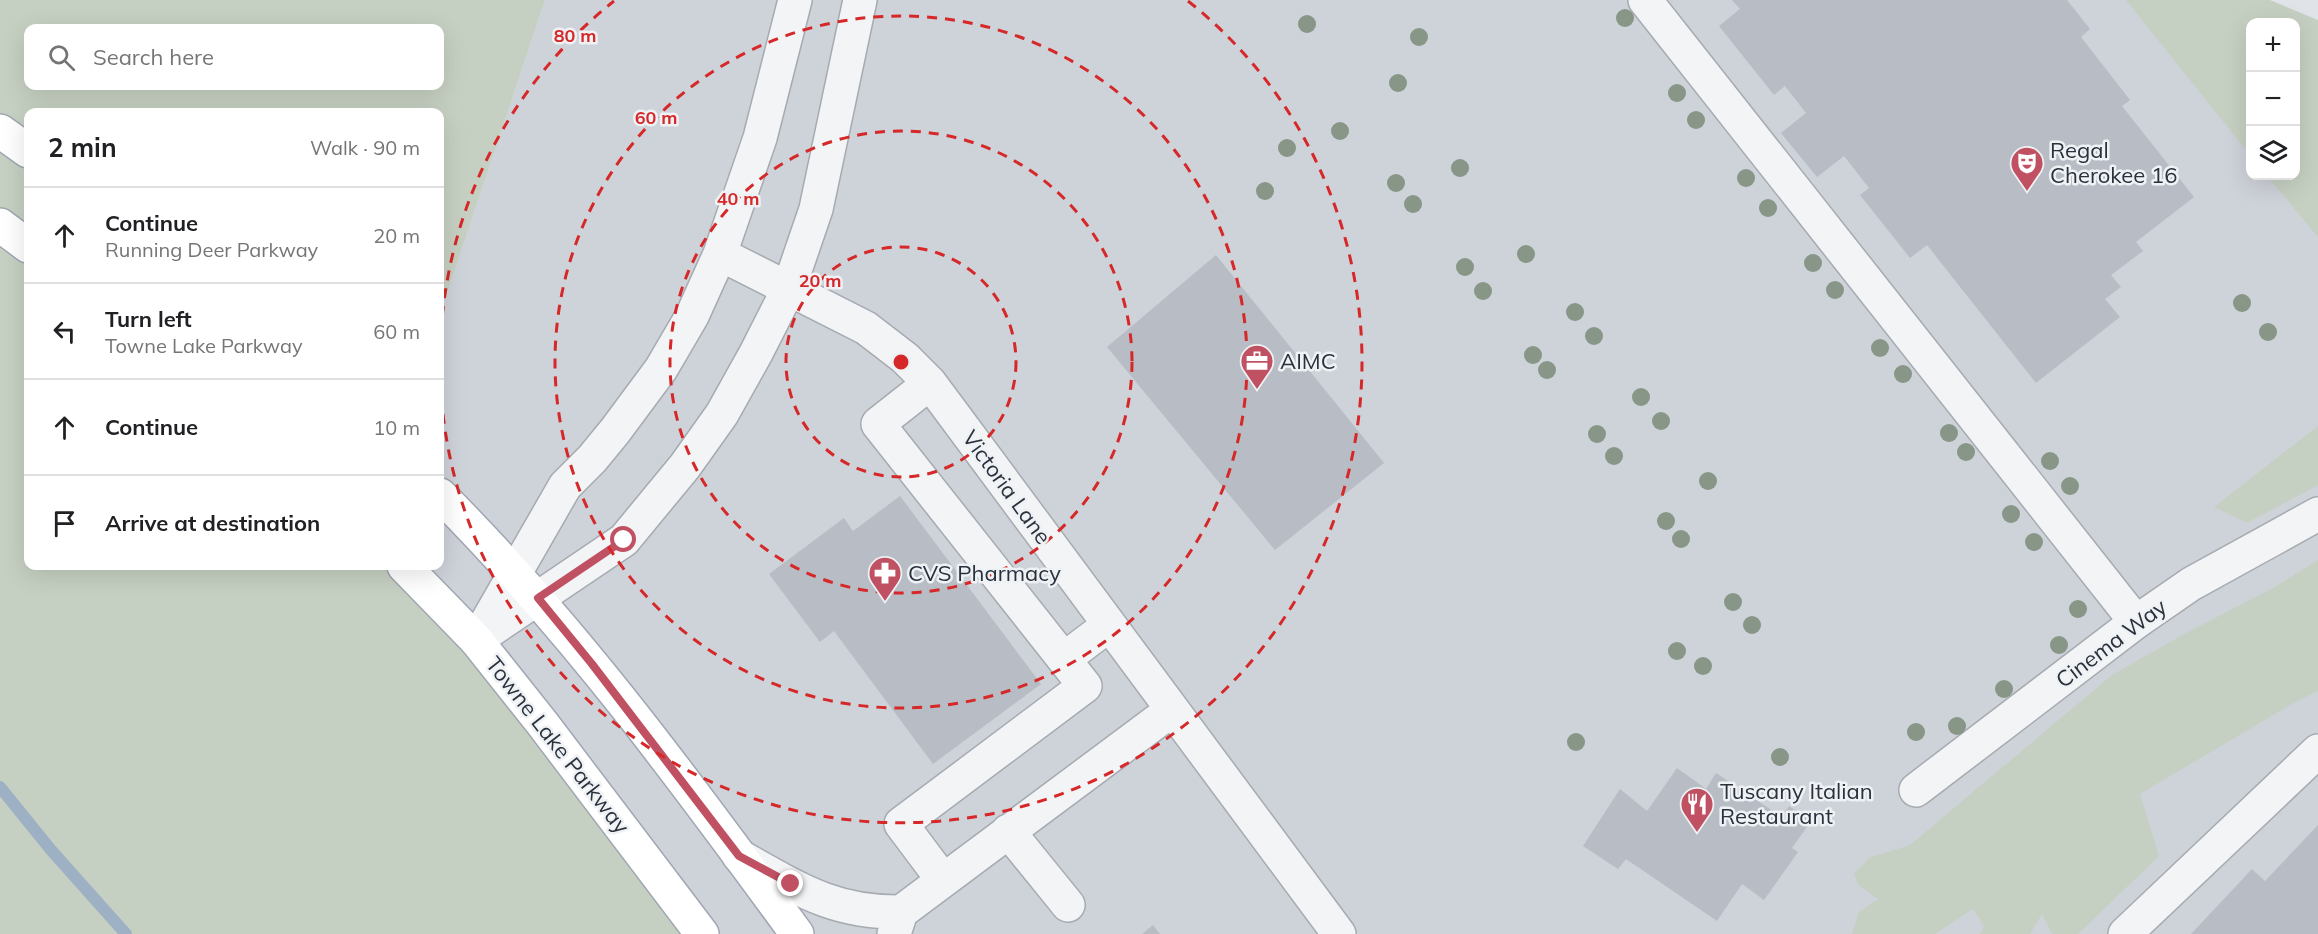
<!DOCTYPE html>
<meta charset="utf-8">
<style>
body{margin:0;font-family:Mulish,sans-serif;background:#f2f2f2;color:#202124}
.controls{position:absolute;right:18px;top:18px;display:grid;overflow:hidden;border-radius:12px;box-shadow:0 6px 24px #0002}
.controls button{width:54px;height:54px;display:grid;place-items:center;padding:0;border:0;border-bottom:2px solid #e0e0e0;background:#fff;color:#202124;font:30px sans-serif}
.stop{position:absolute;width:18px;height:18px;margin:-14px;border:4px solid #c05162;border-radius:50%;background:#fff}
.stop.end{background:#c05162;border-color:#fff;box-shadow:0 2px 6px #0008}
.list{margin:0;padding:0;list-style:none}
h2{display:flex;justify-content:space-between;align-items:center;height:78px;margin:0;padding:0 24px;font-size:26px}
h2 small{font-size:20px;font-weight:400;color:#757577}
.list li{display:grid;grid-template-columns:39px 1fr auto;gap:18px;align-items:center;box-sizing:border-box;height:96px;padding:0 24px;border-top:2px solid #e0e0e0}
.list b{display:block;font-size:22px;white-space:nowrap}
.list p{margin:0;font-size:20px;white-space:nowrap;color:#757577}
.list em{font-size:20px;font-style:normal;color:#757577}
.icon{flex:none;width:33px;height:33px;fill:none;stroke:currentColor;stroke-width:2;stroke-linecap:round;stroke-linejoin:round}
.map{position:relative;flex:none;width:2318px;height:934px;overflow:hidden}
.search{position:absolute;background:#fff;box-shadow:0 6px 24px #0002;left:24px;top:24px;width:420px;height:66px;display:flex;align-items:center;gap:15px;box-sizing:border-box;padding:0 21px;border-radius:12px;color:#757577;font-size:22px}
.panel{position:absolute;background:#fff;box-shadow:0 6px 24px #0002;left:24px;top:108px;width:420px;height:462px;border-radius:12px}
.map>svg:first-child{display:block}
.built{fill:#ced2d9}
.green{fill:#c6d0c2;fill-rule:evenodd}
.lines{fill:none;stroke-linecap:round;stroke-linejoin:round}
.stream{stroke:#9eb1c4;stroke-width:12}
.building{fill:#b8bcc4}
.minor-casing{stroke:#a6aab1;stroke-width:36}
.major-casing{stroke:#a0a7b2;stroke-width:36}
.minor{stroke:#f2f4f6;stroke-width:33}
.major{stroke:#fff;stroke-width:33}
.tree{fill:#879687}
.route{stroke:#c05162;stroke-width:8}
.ring{fill:none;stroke:#d62828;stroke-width:3;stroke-dasharray:10 8}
.labels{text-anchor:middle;stroke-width:5;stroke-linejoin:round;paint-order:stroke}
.poi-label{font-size:22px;fill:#2a313d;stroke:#eff2f5;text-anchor:start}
.street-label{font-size:22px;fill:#2a313d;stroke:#eff2f5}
.centre{fill:#d62828;stroke:#eff2f5;stroke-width:3}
.ring-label{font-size:18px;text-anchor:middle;font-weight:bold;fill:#d62828;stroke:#eff2f5;stroke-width:5;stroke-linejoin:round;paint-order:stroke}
</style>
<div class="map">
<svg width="2318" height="934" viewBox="0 0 2318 934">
<rect width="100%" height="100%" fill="#e0e3e7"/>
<path class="built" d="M545,0H2260L2250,22V176H2296L2318,76V934H689L402,566H440V315Z"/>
<path class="green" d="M0,0H545L440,315V112H28V566H402L689,934H0ZM28,28H440V86H28Z
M2126,0H2270L2318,20V237L2267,176H2296V22H2250V155Z
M2318,426V485L2247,523L2214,507Z
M2318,560V691L2295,702L2140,794L2159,856L2078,934H2052L2042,914L2030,934H1980L1984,926L1973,909L1935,934H1852L1859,912L1878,899L1859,886L1854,874L1869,858L1910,845L2112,675L2186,633L2273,588Z"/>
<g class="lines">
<path class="stream" d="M0,787L51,850L126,934"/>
</g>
<path class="building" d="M1732,0H2067L2090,29L2081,37L2130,100L2122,106L2194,197L2136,242L2143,251L2111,275L2121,287L2105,299L2120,317L2036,383L1927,245L1910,258L1860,195L1869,188L1844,156L1817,177L1781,133L1806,113L1785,86L1774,95L1719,26L1740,9Z
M1216,255L1384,463L1275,550L1107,347Z
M900,496L1041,684L933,764L834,631L820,642L769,574L844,518L853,531Z
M1677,768L1706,789L1716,773L1782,817L1789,806L1811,821L1792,848L1798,852L1764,900L1742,884L1717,921L1626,859L1618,869L1583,846L1620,789L1647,811Z
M2318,825V934H2191L2252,869L2265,881Z
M1153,925L1160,934H1142Z"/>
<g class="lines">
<defs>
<path id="minor" d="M1645,0L2136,622
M720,254L866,328L905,358L930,383L1339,934
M930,383L878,424L1085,686L901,824L943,880
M480,634L565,486L592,459L615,431L661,369L692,316L720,254L760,138L795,0
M476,640L624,540L685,466L722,414L756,353L789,288L816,209L860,0
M1064,659L1109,625
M1916,790L2136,622L2191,584L2318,514
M1008,831L1068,905
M739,856C797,888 832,913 901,912
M894,934L901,912L1172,710
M2125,934L2318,751"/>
<path id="major" d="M0,131L28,151
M0,225L28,246
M440,495C573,628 686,782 797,934
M404,566L476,640L542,723L702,934"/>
</defs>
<use href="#minor" class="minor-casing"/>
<use href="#major" class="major-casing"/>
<use href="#minor" class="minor"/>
<use href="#major" class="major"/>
</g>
<g class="tree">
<circle cx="1625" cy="18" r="9"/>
<circle cx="1307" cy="24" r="9"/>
<circle cx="1419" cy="37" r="9"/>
<circle cx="1398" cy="83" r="9"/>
<circle cx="1677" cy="93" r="9"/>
<circle cx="1696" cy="120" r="9"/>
<circle cx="1340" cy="131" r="9"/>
<circle cx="1287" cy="148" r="9"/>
<circle cx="1460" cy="168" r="9"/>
<circle cx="1746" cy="178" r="9"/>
<circle cx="1396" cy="183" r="9"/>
<circle cx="1265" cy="191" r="9"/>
<circle cx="1413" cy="204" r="9"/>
<circle cx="1768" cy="208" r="9"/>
<circle cx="1526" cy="254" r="9"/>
<circle cx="1813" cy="263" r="9"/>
<circle cx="1465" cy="267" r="9"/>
<circle cx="1835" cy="290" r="9"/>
<circle cx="1483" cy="291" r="9"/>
<circle cx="2242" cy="303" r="9"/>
<circle cx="1575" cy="312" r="9"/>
<circle cx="2268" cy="332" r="9"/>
<circle cx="1594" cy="336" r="9"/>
<circle cx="1880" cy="348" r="9"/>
<circle cx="1533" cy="355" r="9"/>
<circle cx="1547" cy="370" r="9"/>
<circle cx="1903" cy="374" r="9"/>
<circle cx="1641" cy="397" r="9"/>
<circle cx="1661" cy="421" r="9"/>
<circle cx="1949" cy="433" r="9"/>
<circle cx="1597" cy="434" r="9"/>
<circle cx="1966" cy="452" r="9"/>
<circle cx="1614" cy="456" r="9"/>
<circle cx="2050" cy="461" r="9"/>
<circle cx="1708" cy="481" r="9"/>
<circle cx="2070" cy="486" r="9"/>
<circle cx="2011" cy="514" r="9"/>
<circle cx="1666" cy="521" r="9"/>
<circle cx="1681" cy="539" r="9"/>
<circle cx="2034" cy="542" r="9"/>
<circle cx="1733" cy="602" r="9"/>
<circle cx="2078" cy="609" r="9"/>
<circle cx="1752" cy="625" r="9"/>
<circle cx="2059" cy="645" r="9"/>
<circle cx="1677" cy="651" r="9"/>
<circle cx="1703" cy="666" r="9"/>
<circle cx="2004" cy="689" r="9"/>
<circle cx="1957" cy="726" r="9"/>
<circle cx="1916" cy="732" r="9"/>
<circle cx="1576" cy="742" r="9"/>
<circle cx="1780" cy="757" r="9"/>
</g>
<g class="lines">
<path class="route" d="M624,540L538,598L592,664L739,856L791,884"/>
</g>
<g class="ring">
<circle cx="901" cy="362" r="115"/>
<circle cx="901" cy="362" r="231"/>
<circle cx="901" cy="362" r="346"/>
<path d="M1188 1A461 461 0 1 1 614 1"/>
</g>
<defs>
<symbol id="theatre-pin" viewBox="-11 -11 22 30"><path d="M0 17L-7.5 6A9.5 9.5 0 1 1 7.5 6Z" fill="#c05162" stroke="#eff2f5"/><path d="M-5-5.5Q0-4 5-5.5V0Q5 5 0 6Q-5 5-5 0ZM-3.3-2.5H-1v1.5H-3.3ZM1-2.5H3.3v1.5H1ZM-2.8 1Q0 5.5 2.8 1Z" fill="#fff"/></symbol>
<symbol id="office-pin" viewBox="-11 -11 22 30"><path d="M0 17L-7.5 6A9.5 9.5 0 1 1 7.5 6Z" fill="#c05162" stroke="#eff2f5"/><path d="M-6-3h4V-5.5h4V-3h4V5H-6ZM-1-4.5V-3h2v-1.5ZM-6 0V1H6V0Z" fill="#fff"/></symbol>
<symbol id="pharmacy-pin" viewBox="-11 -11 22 30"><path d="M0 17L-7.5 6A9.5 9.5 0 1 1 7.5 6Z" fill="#c05162" stroke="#eff2f5"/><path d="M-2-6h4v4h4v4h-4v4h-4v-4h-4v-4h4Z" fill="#fff"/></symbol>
<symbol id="restaurant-pin" viewBox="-11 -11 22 30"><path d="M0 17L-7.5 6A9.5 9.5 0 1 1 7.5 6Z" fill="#c05162" stroke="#eff2f5"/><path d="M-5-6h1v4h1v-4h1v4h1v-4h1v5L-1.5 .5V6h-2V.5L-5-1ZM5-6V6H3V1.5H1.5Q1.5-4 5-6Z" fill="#fff"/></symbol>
</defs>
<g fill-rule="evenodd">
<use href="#theatre-pin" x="2008" y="144" width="38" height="52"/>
<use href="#office-pin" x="1238" y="342" width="38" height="52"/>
<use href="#pharmacy-pin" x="866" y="554" width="38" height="52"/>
<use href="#restaurant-pin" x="1678" y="785" width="38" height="52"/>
</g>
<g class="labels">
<g class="poi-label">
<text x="2050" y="158">Regal<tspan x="2050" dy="25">Cherokee 16</tspan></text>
<text x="1280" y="369">AIMC</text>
<text x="908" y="581">CVS Pharmacy</text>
<text x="1720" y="799">Tuscany Italian<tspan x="1720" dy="25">Restaurant</tspan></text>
</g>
<g class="street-label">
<text transform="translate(1007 487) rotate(54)" y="8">Victoria Lane</text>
<text transform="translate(2111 643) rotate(-37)" y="8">Cinema Way</text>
<text transform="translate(558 745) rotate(52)" y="8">Towne Lake Parkway</text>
</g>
</g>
<circle cx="901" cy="362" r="9" class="centre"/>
<g class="ring-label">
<text x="575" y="42">80 m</text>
<text x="656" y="124">60 m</text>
<text x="738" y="205">40 m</text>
<text x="820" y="287">20 m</text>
</g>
</svg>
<div class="controls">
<button>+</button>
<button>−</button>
<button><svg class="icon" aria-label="layers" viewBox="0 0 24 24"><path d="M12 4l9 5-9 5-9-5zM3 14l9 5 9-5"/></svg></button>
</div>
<div class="stop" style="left:624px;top:540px"></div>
<div class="stop end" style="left:791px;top:884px"></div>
<div class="search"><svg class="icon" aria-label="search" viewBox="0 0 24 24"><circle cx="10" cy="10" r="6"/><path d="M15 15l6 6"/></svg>Search here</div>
<section class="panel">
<h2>2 min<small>Walk · 90 m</small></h2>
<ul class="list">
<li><svg class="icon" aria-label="ahead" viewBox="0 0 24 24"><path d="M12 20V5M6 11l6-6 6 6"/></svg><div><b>Continue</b><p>Running Deer Parkway</p></div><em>20 m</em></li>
<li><svg class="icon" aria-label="left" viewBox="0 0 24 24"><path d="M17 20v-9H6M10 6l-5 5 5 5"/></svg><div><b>Turn left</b><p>Towne Lake Parkway</p></div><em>60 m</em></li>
<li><svg class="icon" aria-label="ahead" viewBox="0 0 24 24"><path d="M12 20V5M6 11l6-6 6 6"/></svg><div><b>Continue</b></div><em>10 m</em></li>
<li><svg class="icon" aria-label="arrive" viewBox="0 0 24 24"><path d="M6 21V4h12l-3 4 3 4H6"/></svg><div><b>Arrive at destination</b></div></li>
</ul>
</section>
</div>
